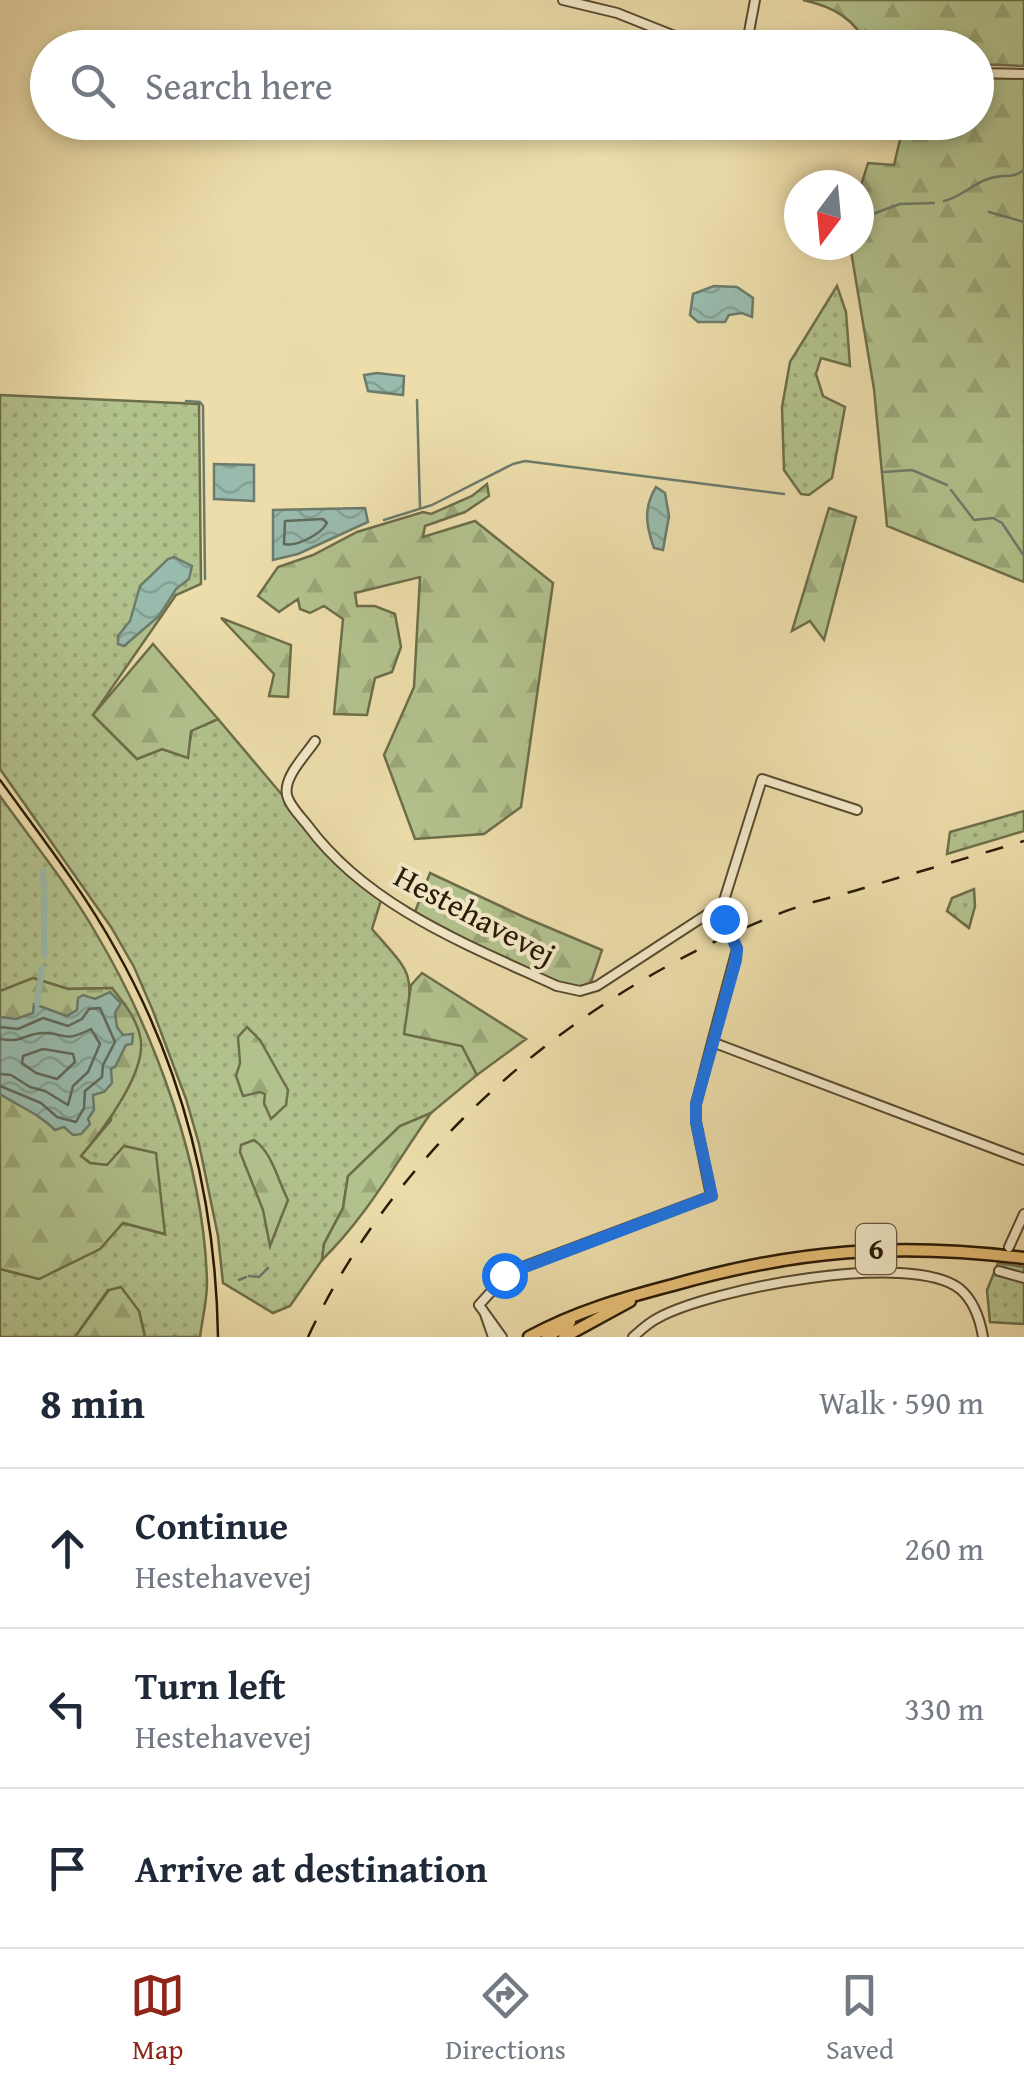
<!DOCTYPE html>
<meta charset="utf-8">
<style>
body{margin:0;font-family:"Gentium Book Plus",serif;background:#f2f2f3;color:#1f2937}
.compass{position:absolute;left:784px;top:170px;width:90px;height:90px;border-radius:50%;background:#fff;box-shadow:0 5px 15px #0003;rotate:196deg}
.stop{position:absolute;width:30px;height:30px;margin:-22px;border:8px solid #1a73e8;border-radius:50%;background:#fff}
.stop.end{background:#1a73e8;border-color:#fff;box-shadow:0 2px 10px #0008}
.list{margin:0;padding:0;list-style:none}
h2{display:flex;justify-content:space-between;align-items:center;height:130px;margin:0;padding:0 40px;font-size:42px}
h2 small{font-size:32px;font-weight:400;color:#747a83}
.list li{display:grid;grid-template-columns:65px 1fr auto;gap:30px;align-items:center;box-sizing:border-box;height:160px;padding:0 40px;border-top:2px solid #e0e1e3}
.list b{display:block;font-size:38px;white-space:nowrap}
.list p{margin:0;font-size:32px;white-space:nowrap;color:#747a83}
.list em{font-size:32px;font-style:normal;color:#747a83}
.icon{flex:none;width:55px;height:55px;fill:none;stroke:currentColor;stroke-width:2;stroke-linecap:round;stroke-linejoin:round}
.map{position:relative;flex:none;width:1024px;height:1337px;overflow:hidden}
.search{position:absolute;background:#fff;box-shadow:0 5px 15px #0003;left:30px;right:30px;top:30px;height:110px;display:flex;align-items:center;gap:25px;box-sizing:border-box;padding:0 35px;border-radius:55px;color:#747a83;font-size:38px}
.sheet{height:610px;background:#fff}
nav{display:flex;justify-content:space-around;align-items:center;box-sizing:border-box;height:140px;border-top:2px solid #e0e1e3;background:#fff;font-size:28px;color:#747a83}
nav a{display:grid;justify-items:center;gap:5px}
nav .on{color:#8f2418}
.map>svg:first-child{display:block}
.grass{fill:url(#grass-dots);stroke:#6d6e4a;stroke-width:2.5}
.forest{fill:url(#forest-firs);stroke:#6d6e4a;stroke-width:2.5}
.water{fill:url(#water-waves);stroke:#6c7b6b;stroke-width:2.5}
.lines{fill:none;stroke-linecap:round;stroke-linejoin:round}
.shore{stroke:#606a5a;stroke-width:2.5}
.stream{stroke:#6c7b6b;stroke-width:2.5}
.canal{stroke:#99bbae;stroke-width:6}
.minor-casing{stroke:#594b30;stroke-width:12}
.major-casing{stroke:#281a07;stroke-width:15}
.minor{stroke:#f3e9c8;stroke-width:8}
.major{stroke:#e6be75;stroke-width:10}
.tram{stroke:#281a07;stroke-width:2.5}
.rail{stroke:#281a07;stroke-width:2.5;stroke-dasharray:18 18;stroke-linecap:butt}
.minor-bridge-casing{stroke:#594b30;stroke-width:12;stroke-linecap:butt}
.minor-bridge{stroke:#f3e9c8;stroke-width:8}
.route{stroke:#1a73e8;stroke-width:12}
.labels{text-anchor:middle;stroke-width:8;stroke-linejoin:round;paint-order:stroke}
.shield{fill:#f3e9c8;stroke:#655841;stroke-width:2.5}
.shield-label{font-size:30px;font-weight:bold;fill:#281a07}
.street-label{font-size:32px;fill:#281a07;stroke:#f3e9c8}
</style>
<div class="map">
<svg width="1024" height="1337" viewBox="0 0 1024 1337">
<defs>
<pattern id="grass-dots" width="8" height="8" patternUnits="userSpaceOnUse" patternTransform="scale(2.5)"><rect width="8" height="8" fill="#b2c28d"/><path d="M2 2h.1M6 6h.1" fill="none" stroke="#99a678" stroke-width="1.8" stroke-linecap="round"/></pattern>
<pattern id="forest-firs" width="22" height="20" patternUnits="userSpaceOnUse" patternTransform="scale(2.5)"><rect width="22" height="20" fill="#b2c28d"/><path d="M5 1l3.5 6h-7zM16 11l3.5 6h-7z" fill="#99a678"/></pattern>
<pattern id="water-waves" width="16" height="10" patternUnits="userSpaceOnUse" patternTransform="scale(2.5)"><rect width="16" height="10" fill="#99bbae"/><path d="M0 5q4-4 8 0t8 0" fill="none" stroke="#84a094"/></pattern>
</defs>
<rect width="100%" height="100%" fill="#ecddaa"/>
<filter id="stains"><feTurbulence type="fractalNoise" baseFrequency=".002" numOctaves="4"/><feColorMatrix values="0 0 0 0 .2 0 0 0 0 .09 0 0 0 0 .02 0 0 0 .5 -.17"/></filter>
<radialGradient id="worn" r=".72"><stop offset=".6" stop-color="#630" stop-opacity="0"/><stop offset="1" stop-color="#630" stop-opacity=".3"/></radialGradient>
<path class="grass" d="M837,286L846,312L850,366L821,358L816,374L823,396L845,407L832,478L809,495L801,494L784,470L782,407L790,362Z
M0,395L199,404L201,584L176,595L93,715L137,759L162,749L187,757L192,730L218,719L299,815L382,897L372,929C414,977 413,970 405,1034L462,1046L477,1075L431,1113L400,1126L348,1176L343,1208L324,1244L322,1260L290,1306L273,1313L223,1283L218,1236L199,1144L186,1099L153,1011L134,967L111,927L0,769Z
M0,796C33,842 69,886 97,935C155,1033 205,1168 207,1284C207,1301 202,1320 200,1337H145L139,1311L108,1290L75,1337H0V1269L39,1279L123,1223L164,1234L107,1166L90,1163L81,1156L111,1120L112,988L68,989L33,978L0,991Z
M1024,811V831L947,854L950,832Z
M974,889L975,906L969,928L947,911L952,898Z
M998,1263L1024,1267V1324L990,1322L987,1290Z"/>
<path class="forest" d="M803,0H1024V66L977,64L976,48L869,47C854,19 835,7 803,0Z
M977,78H1024V582L887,526L874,389L850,245H859V192L868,163L894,165L904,123L976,122Z
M487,484L489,496L465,512L425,526L423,537L475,521L553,583L521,807L484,834L415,839L384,755L414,687L420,577L355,593L357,606H375L395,614L401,647L392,672L375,678L367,715L334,714L343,619L324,606L310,613L300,609L298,599L279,612L258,596L278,567L313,555L357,532L423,512L431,514L472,496Z
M829,508L856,517L824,640L810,621L792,631Z
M221,618L291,645L288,697L269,696L274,674Z
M153,644L218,719L191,731L188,758L162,749L137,759L93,715Z
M430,873L526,918L602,950L589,988C528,981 468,943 413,917Z
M422,973L526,1039L477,1075L462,1046L404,1034L411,985Z
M33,978L68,989L112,988C124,1003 136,1018 140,1036C149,1070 102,1131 81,1156L90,1163L107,1165L124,1146L156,1153L165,1234L123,1223L100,1249L39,1279L0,1269V991Z
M247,1027L260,1040L288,1090L286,1105L271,1119L264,1103L265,1094L260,1092L243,1096L236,1076L240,1063L238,1037Z
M431,1113C395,1164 367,1216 322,1260L324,1244L343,1208L348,1176L400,1126Z
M254,1140C272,1152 278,1181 288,1200L270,1246L263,1210L240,1152L241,1145Z
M121,1287L139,1311L145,1337H75L109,1290Z"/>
<path class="water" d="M714,286L737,287L753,298L752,317L742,313L729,315L725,322H698L690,315L693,294Z
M377,373L404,376L403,395L368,391L364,375Z
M214,464L254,465V501L214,499Z
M656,487L665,493L669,516L663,550L654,548C646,526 643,508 656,487Z
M365,508L368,522L298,554L273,560V510Z
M174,557L192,566L189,579L176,589L159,616L124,646L118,644V636L130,621L140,586L168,559Z
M110,992L121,1003L115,1013L117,1027L123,1035L133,1034L132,1044L126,1045L115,1067L111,1069L112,1083L104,1092L93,1095L94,1110L88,1119L90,1124L81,1134L73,1135L64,1127L55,1130C38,1113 20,1107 0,1094V1017L16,1019L33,1013L34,1004L67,1016L77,1010L78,998L83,995L95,999Z"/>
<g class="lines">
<path class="shore" d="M323,519L327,523C321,534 297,547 284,544L285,521Z
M0,1027L18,1029L43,1018L68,1026L82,1019L89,1009L100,1008L115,1042L103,1065L102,1077L85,1091L84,1108L76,1122L57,1117L41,1103L0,1086
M0,1039C23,1043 24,1034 42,1033C66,1032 61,1044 91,1029L100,1044L88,1072L73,1086L68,1105L45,1091L30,1087L11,1075L0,1074
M43,1049L73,1054L75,1062L57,1079L36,1073L22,1063L23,1056Z"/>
<path class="stream" d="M944,201C962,197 974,182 991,178C1004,174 1013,179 1024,170
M989,212L1024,222
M859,219L900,204L934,203
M417,400L420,508
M186,401L200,402L203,406L205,579
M884,472L912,470L947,485
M951,490L974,520L993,518L1002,523L1024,556
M384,520L432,505L513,464L525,461L784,494
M249,1276L259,1277L268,1268
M239,1280L246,1277
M173,1337L174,1336"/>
<path class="canal" d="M43,871L44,891
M44,897V956
M37,1004L42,968"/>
<defs>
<path id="minor" d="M563,0L617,13L705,48
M746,48L755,0
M976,73L1024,74
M315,741C306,755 283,777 287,795C289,805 301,817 308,826C368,907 468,945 557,986L580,991L597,986L706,915L721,910
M721,910L762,779L857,810
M737,949L712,1042L1024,1160
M1009,1247L1024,1214
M999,1271L1024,1278
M485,1314L493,1337
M502,1337L479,1305L509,1272L711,1196L696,1122V1104L712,1042
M633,1337C641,1330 648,1323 658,1318C710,1289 911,1250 960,1289C974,1301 980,1319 983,1337"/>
<path id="major" d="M529,1337C575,1312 623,1298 673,1285C796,1250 897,1242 1024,1258
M547,1337L570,1322
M564,1337L630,1301"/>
</defs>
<use href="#minor" class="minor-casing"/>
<use href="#major" class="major-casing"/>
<use href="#minor" class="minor"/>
<use href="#major" class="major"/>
<path class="tram" d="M0,780C40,835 83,890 116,950C183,1068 216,1202 218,1337"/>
<path class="rail" d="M308,1337C399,1142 578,993 776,915C804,903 835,897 864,888C917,872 971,857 1024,841"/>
<defs>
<path id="minor-bridge" d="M724,919L737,949"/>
</defs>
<use href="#minor-bridge" class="minor-bridge-casing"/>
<use href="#minor-bridge" class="minor-bridge"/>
</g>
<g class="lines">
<path class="route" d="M504,1275L712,1196L696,1122V1104L736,960L737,949L724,919"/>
</g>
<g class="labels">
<rect class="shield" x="856" y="1224" width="40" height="50" rx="8"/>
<g class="shield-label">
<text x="876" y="1259">6</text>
</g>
<g class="street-label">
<text transform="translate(475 915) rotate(28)" y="11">Hestehavevej</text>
</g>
</g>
<rect width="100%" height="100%" filter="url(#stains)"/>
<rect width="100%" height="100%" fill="url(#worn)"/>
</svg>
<svg class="compass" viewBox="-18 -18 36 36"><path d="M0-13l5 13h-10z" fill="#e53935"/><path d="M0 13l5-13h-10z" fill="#747a83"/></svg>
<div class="stop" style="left:504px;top:1275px"></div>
<div class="stop end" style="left:724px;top:919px"></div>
<div class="search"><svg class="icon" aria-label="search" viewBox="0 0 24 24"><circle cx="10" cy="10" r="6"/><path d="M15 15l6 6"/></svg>Search here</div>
</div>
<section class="sheet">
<h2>8 min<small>Walk · 590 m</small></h2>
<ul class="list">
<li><svg class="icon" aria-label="ahead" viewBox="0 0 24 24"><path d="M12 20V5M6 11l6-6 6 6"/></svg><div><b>Continue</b><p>Hestehavevej</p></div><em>260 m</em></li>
<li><svg class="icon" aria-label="left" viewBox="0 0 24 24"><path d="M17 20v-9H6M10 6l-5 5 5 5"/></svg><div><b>Turn left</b><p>Hestehavevej</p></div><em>330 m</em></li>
<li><svg class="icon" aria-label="arrive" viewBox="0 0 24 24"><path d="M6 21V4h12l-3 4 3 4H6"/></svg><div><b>Arrive at destination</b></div></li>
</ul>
</section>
<nav>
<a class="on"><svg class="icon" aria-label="map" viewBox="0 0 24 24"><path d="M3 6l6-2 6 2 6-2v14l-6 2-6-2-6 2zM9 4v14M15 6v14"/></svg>Map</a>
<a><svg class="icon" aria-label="directions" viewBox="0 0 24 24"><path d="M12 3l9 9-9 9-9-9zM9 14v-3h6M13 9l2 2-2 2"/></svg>Directions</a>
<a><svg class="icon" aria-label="saved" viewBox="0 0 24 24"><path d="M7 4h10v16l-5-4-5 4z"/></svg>Saved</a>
</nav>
